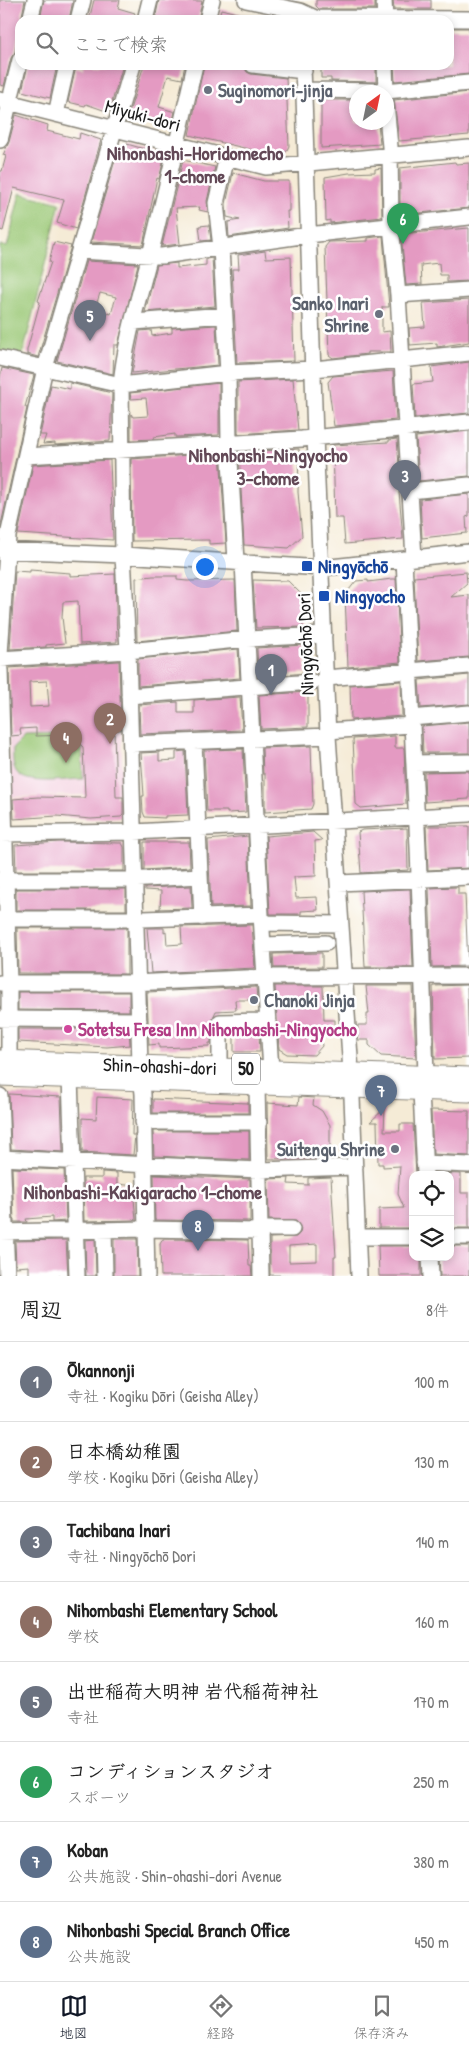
<!DOCTYPE html>
<html lang="ja">
<meta charset="utf-8">
<style>
body{margin:0;font-family:"Patrick Hand","Klee One",sans-serif;background:#f6f6f6;color:#222}
.controls{position:absolute;right:15px;bottom:15px;display:grid;overflow:hidden;border-radius:10px;box-shadow:0 2px 8px #0003}
.controls button{width:45px;height:45px;display:grid;place-items:center;padding:0;border:0;border-bottom:1px solid #e0e0e0;background:#fff;color:#222;font:25px sans-serif}
.compass{position:absolute;left:349px;top:85px;width:45px;height:45px;border-radius:50%;background:#fff;box-shadow:0 2px 8px #0003;rotate:33deg}
.you{position:absolute;left:204px;top:566px;width:18px;height:18px;margin:-12px;border:4px solid #fff;border-radius:50%;background:#1a73e8;box-shadow:0 0 0 8px #1a73e833}
.badge{display:grid;place-items:center;width:32px;height:32px;border-radius:50%;background:#111827;color:#fff;font-size:16px;font-weight:700}
.pin{position:absolute;translate:-50% -41px;filter:drop-shadow(0 1px 2px #0008)}
.pin::after{content:'';position:absolute;top:26px;width:18px;height:15px;background:inherit;clip-path:polygon(0 0,100% 0,50% 100%)}
.list{margin:0;padding:0;list-style:none}
h2{display:flex;justify-content:space-between;align-items:center;height:65px;margin:0;padding:0 20px;font-size:21px}
h2 small{font-size:16px;font-weight:400;color:#767676}
.list li{display:grid;grid-template-columns:32px 1fr auto;gap:15px;align-items:center;box-sizing:border-box;height:80px;padding:0 20px;border-top:1px solid #e0e0e0}
.list b{display:block;font-size:19px;white-space:nowrap}
.list p{margin:0;font-size:16px;white-space:nowrap;color:#767676}
.list em{font-size:16px;font-style:normal;color:#767676}
.icon{flex:none;width:28px;height:28px;fill:none;stroke:currentColor;stroke-width:2;stroke-linecap:round;stroke-linejoin:round}
.map{position:relative;flex:none;width:469px;height:1276px;overflow:hidden}
.search{position:absolute;background:#fff;box-shadow:0 2px 8px #0003;left:15px;right:15px;top:15px;height:55px;display:flex;align-items:center;gap:12px;box-sizing:border-box;padding:0 18px;border-radius:15px;color:#767676;font-size:19px}
.sheet{height:705px;background:#fff}
nav{display:flex;justify-content:space-around;align-items:center;box-sizing:border-box;height:70px;border-top:1px solid #e0e0e0;background:#fff;font-size:14px;color:#767676}
nav a{display:grid;justify-items:center;gap:2px}
nav .on{color:#111827}
.map>svg:first-child{display:block}
.built{fill:#f3cfde}
.green{fill:#9ac775;stroke:#5b7248}
.building{fill:#e49ac2;fill-rule:evenodd}
.lines{fill:none;stroke-linecap:round;stroke-linejoin:round}
.minor-casing{stroke:#888479;stroke-width:18}
.major-casing{stroke:#888479;stroke-width:21}
.minor{stroke:#fff;stroke-width:15}
.major{stroke:#fff;stroke-width:19}
.worship-dot{fill:#6b7280;stroke:#fff;stroke-width:2}
.transit-dot{fill:#1a4fb4;stroke:#fff;stroke-width:2}
.hotel-dot{fill:#d1479c;stroke:#fff;stroke-width:2}
.labels{text-anchor:middle;stroke-width:5;stroke-linejoin:round;paint-order:stroke}
.shield{fill:#fff;stroke:#606060;stroke-width:1}
.shield-label{font-size:18px;font-weight:bold;fill:#1c1c1c}
.worship-label{font-size:19px;font-weight:bold;fill:#5b616d;stroke:#fff;text-anchor:start}
.street-label{font-size:19px;fill:#1c1c1c;stroke:#fff}
.transit-label{font-size:19px;font-weight:bold;fill:#164399;stroke:#fff;text-anchor:start}
.hotel-label{font-size:19px;font-weight:bold;fill:#b23c85;stroke:#fff;text-anchor:start}
.neighbourhood-label{font-size:20px;font-weight:bold;fill:#624856;stroke:#fff}
</style>
<div class="map">
<svg width="469" height="1276" viewBox="0 0 469 1276">
<rect width="100%" height="100%" fill="#fff"/>
<filter id="ink" filterUnits="userSpaceOnUse"><feTurbulence type="fractalNoise" baseFrequency=".02" numOctaves="2"/><feDisplacementMap in="SourceGraphic" scale="10" xChannelSelector="R" yChannelSelector="G"/><feConvolveMatrix kernelMatrix="1 2 1 2 8 2 1 2 1" color-interpolation-filters="sRGB"/></filter>
<filter id="wash" filterUnits="userSpaceOnUse"><feTurbulence type="fractalNoise" baseFrequency=".0096" numOctaves="4" result="noise"/><feDisplacementMap in="SourceGraphic" scale="20" xChannelSelector="R" yChannelSelector="G"/><feGaussianBlur stdDeviation="1.12" result="paint"/><feColorMatrix in="noise" values="0 0 0 0 0 0 0 0 0 0 0 0 0 0 0 0 0 1.4 0 .05"/><feComposite in="paint" operator="in"/></filter>
<g filter="url(#wash)">
<rect width="100%" height="100%" fill="#f5ebd6"/>
<path class="built" d="M107,700L108,731H121L123,794L10,797L9,730L32,728V702Z"/>
<path class="green" d="M20,193L60,203L22,358L0,352V245L7,247Z
M68,737L82,748L83,779C67,779 24,787 16,771C12,765 13,755 13,748L23,738Z"/>
<g id="blocks">
<path class="building" d="M0,0H25L15,52L11,58L4,86L0,85Z
M44,0H73L69,20H40Z
M94,0H120L118,8L135,13L133,20H89Z
M159,0L202,1L198,20H155Z
M316,0H375V9H319L316,6Z
M393,0H431V9H394Z
M221,9L253,17V20H218Z
M449,28H469V74L395,81L394,65H449Z
M28,65H57L50,98L22,91Z
M83,65H123L109,112L86,104L85,106L68,102L76,67L83,69Z
M144,65H185L182,79L168,76L159,107L175,112L171,128L139,117L138,119L128,116Z
M204,65L244,66L247,72L251,74L286,78L289,146L286,152L270,154L257,151L189,135Z
M321,65H376V82L331,81V78H321Z
M469,92V135L399,141L394,100Z
M321,100H356V122H378L380,144L321,148Z
M16,115L48,125L47,131L79,139L80,133L101,140L76,229L57,223L64,200L14,188L3,231L0,230V171H2L6,156L3,155L9,142Z
M127,144L165,155L159,179L157,178L143,245L91,242L116,157L124,158Z
M183,160L215,167L207,201L208,212L199,210L200,207L176,208L180,244L163,246H162Z
M455,162L456,164L469,163V208L400,215V168Z
M381,168L382,217L330,223V220L326,221L325,177L349,173L375,172V169Z
M233,173L264,181H289V211H287L288,228L229,237L228,222L240,220L227,217L226,204Z
M209,225L211,240L201,241L199,226Z
M469,228V281L447,282V275H440L439,263L421,265L422,284L406,285L401,234Z
M383,236L389,307H382V332L390,331L391,352H367V354L333,358L329,355L325,247L329,242L368,241V238Z
M54,242L71,246L38,357L27,354V350L40,302L38,301L51,262H49Z
M265,251L266,258L291,257L294,361L237,363L232,269H239L238,255Z
M212,258L215,306L145,312L157,265L177,263V268L206,265V259Z
M86,261L138,264L118,345H114L113,374L57,361ZM100,293L116,297L111,314L95,309Z
M469,300V342L437,347V343L410,345L409,328L425,327L423,303Z
M216,325L218,365L132,373L140,331L151,330L152,336L172,333V328Z
M469,362V413L415,418L413,384L433,382L431,367Z
M2,368L34,375L25,407L27,408L0,529V377Z
M393,371L396,420L334,426L328,382L333,376Z
M293,379L298,430L238,434V382Z
M70,383L112,393L110,441L55,445V443L43,444L46,435H40L51,385L70,389Z
M219,383V435L175,437V434L154,437V439L131,440V414L133,417L148,416L146,398L131,399L130,393Z
M469,431V476L419,481L416,437Z
M397,439L401,492H399L403,539L345,544L343,518H335L333,445L389,442V440Z
M299,449L298,492L302,536L289,548L244,545L239,452Z
M220,453L226,543L209,544V540L132,541L131,459Z
M110,460L113,540L18,534L33,465Z
M469,494V516L466,517L467,533L422,538L420,499Z
M30,570L70,573V576L115,574L117,642L80,644L78,601L63,602L62,617L65,643L46,645V647L10,649L15,571L30,572Z
M466,572L467,583L451,597L469,595V657L418,661L414,577Z
M153,576H177V580L187,581L235,580L237,631L137,641L136,578Z
M392,579H396L400,662L348,667L345,595L356,581L368,580V582Z
M253,580L288,581L301,594L303,627L256,628Z
M303,645L306,673L258,677L257,648Z
M238,649L240,678L138,686V659Z
M119,661L121,730H114L116,797H123V815L121,817L91,819L57,816L14,819L13,799L38,797L84,798L85,796L83,747L69,735L36,736V728L20,729L21,735L11,736L9,668ZM47,681L49,706L30,707L29,682Z
M469,675V704L421,708L419,680Z
M401,681L402,716L351,720L350,685Z
M308,692V727L261,729L259,695Z
M240,697L242,730L140,734L139,705L178,702V713H194V700Z
M469,722V753H423L422,726Z
M395,736V748H404L406,804L361,808L356,804L353,739Z
M311,746L313,804L311,809L265,812V774H263L262,748Z
M243,749L246,812L227,813V811H207L204,750Z
M185,751L188,815L165,816V818L145,817L143,812L142,796H144L141,753L159,752V761L176,760V752Z
M469,771V799L425,802L424,772Z
M426,826H469V868L428,870Z
M407,828L408,870L361,873L358,832L362,830Z
M313,832L322,840L315,841L316,876L294,877L296,898L317,897L318,910L301,911V914H270L266,836Z
M248,836L251,906L211,907L208,840Z
M59,842L122,843L124,847V871H16L15,845Z
M144,842H189L190,867L144,870Z
M191,886L192,908L156,909H160L161,891L145,890V888Z
M458,887V894H465L468,966L432,967L429,888Z
M16,889H126V910H16Z
M410,889L413,967H365L361,891Z
M252,925L255,968L151,973L147,928H164V932L166,931L167,945L182,944L181,927Z
M17,928H127V974L18,973Z
M322,953V967L274,968L273,954Z
M467,985L469,1058L435,1059L433,986Z
M275,986H323L324,1020H335V1035H320L322,1046L314,1055L287,1054L279,1049Z
M366,986H413L416,1058L381,1056L369,1045V1040H358V1025H367V1014H369Z
M256,987L257,1000H235L236,1010L216,1011L211,1022V1043H209V1046L159,1048V1044L149,1045L147,992Z
M18,992H129V1011L18,1010Z
M18,1029H129L130,1045L107,1047L18,1042Z
M234,1034H259L260,1052H234Z
M9,1094L61,1097L63,1152L11,1149Z
M97,1097L133,1099L132,1135H135L133,1155L82,1152V1118L96,1119Z
M299,1097L314,1098L313,1105L322,1111L330,1125V1158L268,1159L267,1103L298,1105Z
M153,1099L248,1103V1113H153Z
M385,1108L384,1131H400V1124H413L416,1175H413V1228H379V1209L404,1208L398,1194L400,1166L383,1167V1164H378L377,1122H370Z
M431,1110L469,1111V1156L433,1154Z
M153,1131H249V1160L154,1156Z
M12,1168L64,1170L66,1221L52,1222V1217L26,1219L27,1222H14Z
M102,1172L117,1173V1184L136,1186L134,1199L136,1220L84,1221L83,1178H102Z
M434,1173L461,1174V1193H469V1228H450V1175H434Z
M154,1175L250,1179V1221L155,1220Z
M331,1177L336,1257H334V1276L270,1275V1238L296,1237L300,1233L301,1229L296,1221L269,1220L268,1179L289,1178L288,1184L308,1185V1178ZM317,1244V1261L289,1262V1246Z
M95,1239L96,1276H86L85,1240Z
M114,1239H137L138,1276H114Z
M163,1239L248,1240L249,1266H251L252,1276H161L160,1244Z
M66,1240L68,1276H29V1266L16,1267L15,1241Z
M378,1246H413V1257H421V1276H379Z
M450,1246H469V1276H440L439,1257H450Z"/>
</g>
</g>
<g filter="url(#ink)">
<use href="#blocks" fill-opacity="0" stroke="#888479" stroke-width="1"/>
<g class="lines">
<defs>
<path id="minor" d="M246,0L300,11L315,18L469,19
M384,0L385,20
M30,20L35,0
M78,20L83,0
M145,20L150,0
M207,20L212,0
M253,65L304,71
M303,65L315,437L328,736L351,1072L359,1276
M385,65L386,92
M304,90L386,91L469,83
M0,100L266,167L469,148
M386,103L390,147L391,226L398,295L414,558
M56,114L67,65
M0,140L20,60
M227,157L216,203L221,248L228,373L229,444L236,561
M80,251L162,256L308,235L469,217
M398,295L469,290
M134,322L224,315
M0,358L121,385L228,373L314,369L469,353
M26,456L302,439L469,422
M410,491L469,485
M0,550L123,555L322,568L469,552
M404,559L418,848L426,1075
M243,562L261,915L271,1070
M0,654L8,536L45,368L133,65
M0,659L128,651L247,639L324,635
M0,670L9,983V1060
M326,678L469,666
M129,696L312,682
M411,718L469,713
M328,731L411,725
M194,742L202,918
M131,744L328,736
M414,763L469,762
M0,834L134,832L469,814
M0,880H128L200,876
M339,883L469,877
M0,919H143L261,915
M262,923L341,924
M263,945L326,943
M0,983H131L265,977L469,976
M0,1019L139,1020
M220,1068V1022L268,1021
M70,1078L77,1276
M257,1086L261,1276
M421,1091L425,1175
M0,1096L7,1276
M143,1122H259
M0,1158L259,1170L355,1167
M424,1163L469,1165
M259,1229H292
M104,1230L105,1276
M0,1232L145,1229L259,1231
M358,1237H413
M450,1237H469
M430,1257L431,1276
M147,1276L143,1094L140,1065L128,651L123,555L121,385C125,339 141,292 152,247C167,186 181,126 195,65"/>
<path id="major" d="M0,1060L469,1077
M0,1076L469,1092"/>
</defs>
<use href="#minor" class="minor-casing"/>
<use href="#major" class="major-casing"/>
<use href="#minor" class="minor"/>
<use href="#major" class="major"/>
</g>
</g>
<g class="worship-dot">
<circle cx="208" cy="90" r="5"/>
<circle cx="379" cy="314" r="5"/>
<circle cx="254" cy="1000" r="5"/>
<circle cx="395" cy="1149" r="5"/>
</g>
<g class="transit-dot">
<rect x="301" y="560" width="12" height="12" rx="2.5"/>
<rect x="318" y="590" width="12" height="12" rx="2.5"/>
</g>
<circle class="hotel-dot" cx="68" cy="1029" r="5"/>
<g class="labels">
<rect class="shield" x="232" y="1053.5" width="28" height="31" rx="4"/>
<g class="shield-label">
<text x="246" y="1075">50</text>
</g>
<g class="worship-label">
<text x="218" y="97">Suginomori-jinja</text>
<text x="369" y="310" text-anchor="end">Sanko Inari<tspan x="369" dy="22">Shrine</tspan></text>
<text x="264" y="1007">Chanoki Jinja</text>
<text x="385" y="1156" text-anchor="end">Suitengu Shrine</text>
</g>
<g class="street-label">
<text transform="translate(143 115) rotate(15)" y="7">Miyuki-dori</text>
<text transform="translate(305 644) rotate(-92)" y="7">Ningyōchō Dori</text>
<text transform="translate(160 1066) rotate(2)" y="7">Shin-ohashi-dori</text>
</g>
<g class="transit-label">
<text x="318" y="573">Ningyōchō</text>
<text x="335" y="603">Ningyocho</text>
</g>
<g class="hotel-label">
<text x="78" y="1036">Sotetsu Fresa Inn Nihombashi-Ningyocho</text>
</g>
<g class="neighbourhood-label">
<text x="195" y="160">Nihonbashi-Horidomecho<tspan x="195" dy="23">1-chome</tspan></text>
<text x="268" y="462">Nihonbashi-Ningyocho<tspan x="268" dy="23">3-chome</tspan></text>
<text x="143" y="1199">Nihonbashi-Kakigaracho 1-chome</text>
</g>
</g>
</svg>
<div class="controls">
<button><svg class="icon" aria-label="locate" viewBox="0 0 24 24"><circle cx="12" cy="12" r="6"/><path d="M12 2v4M12 18v4M2 12h4M18 12h4"/></svg></button>
<button><svg class="icon" aria-label="layers" viewBox="0 0 24 24"><path d="M12 4l9 5-9 5-9-5zM3 14l9 5 9-5"/></svg></button>
</div>
<svg class="compass" viewBox="-18 -18 36 36"><path d="M0-13l5 13h-10z" fill="#e53935"/><path d="M0 13l5-13h-10z" fill="#767676"/></svg>
<div class="you"></div>
<div class="pin badge" style="left:271px;top:695px;background:#6b7280">1</div>
<div class="pin badge" style="left:110px;top:744px;background:#8d6e63">2</div>
<div class="pin badge" style="left:405px;top:501px;background:#6b7280">3</div>
<div class="pin badge" style="left:66px;top:763px;background:#8d6e63">4</div>
<div class="pin badge" style="left:90px;top:341px;background:#6b7280">5</div>
<div class="pin badge" style="left:403px;top:244px;background:#2e9e5b">6</div>
<div class="pin badge" style="left:381px;top:1116px;background:#5c6f8a">7</div>
<div class="pin badge" style="left:198px;top:1251px;background:#5c6f8a">8</div>
<div class="search"><svg class="icon" aria-label="search" viewBox="0 0 24 24"><circle cx="10" cy="10" r="6"/><path d="M15 15l6 6"/></svg>ここで検索</div>
</div>
<section class="sheet">
<h2>周辺<small>8件</small></h2>
<ul class="list">
<li><span class="badge" style="background:#6b7280">1</span><div><b>Ōkannonji</b><p>寺社 · Kogiku Dōri (Geisha Alley)</p></div><em>100 m</em></li>
<li><span class="badge" style="background:#8d6e63">2</span><div><b>日本橋幼稚園</b><p>学校 · Kogiku Dōri (Geisha Alley)</p></div><em>130 m</em></li>
<li><span class="badge" style="background:#6b7280">3</span><div><b>Tachibana Inari</b><p>寺社 · Ningyōchō Dori</p></div><em>140 m</em></li>
<li><span class="badge" style="background:#8d6e63">4</span><div><b>Nihombashi Elementary School</b><p>学校</p></div><em>160 m</em></li>
<li><span class="badge" style="background:#6b7280">5</span><div><b>出世稲荷大明神 岩代稲荷神社</b><p>寺社</p></div><em>170 m</em></li>
<li><span class="badge" style="background:#2e9e5b">6</span><div><b>コンディションスタジオ</b><p>スポーツ</p></div><em>250 m</em></li>
<li><span class="badge" style="background:#5c6f8a">7</span><div><b>Koban</b><p>公共施設 · Shin-ohashi-dori Avenue</p></div><em>380 m</em></li>
<li><span class="badge" style="background:#5c6f8a">8</span><div><b>Nihonbashi Special Branch Office</b><p>公共施設</p></div><em>450 m</em></li>
</ul>
</section>
<nav>
<a class="on"><svg class="icon" aria-label="map" viewBox="0 0 24 24"><path d="M3 6l6-2 6 2 6-2v14l-6 2-6-2-6 2zM9 4v14M15 6v14"/></svg>地図</a>
<a><svg class="icon" aria-label="directions" viewBox="0 0 24 24"><path d="M12 3l9 9-9 9-9-9zM9 14v-3h6M13 9l2 2-2 2"/></svg>経路</a>
<a><svg class="icon" aria-label="saved" viewBox="0 0 24 24"><path d="M7 4h10v16l-5-4-5 4z"/></svg>保存済み</a>
</nav>
